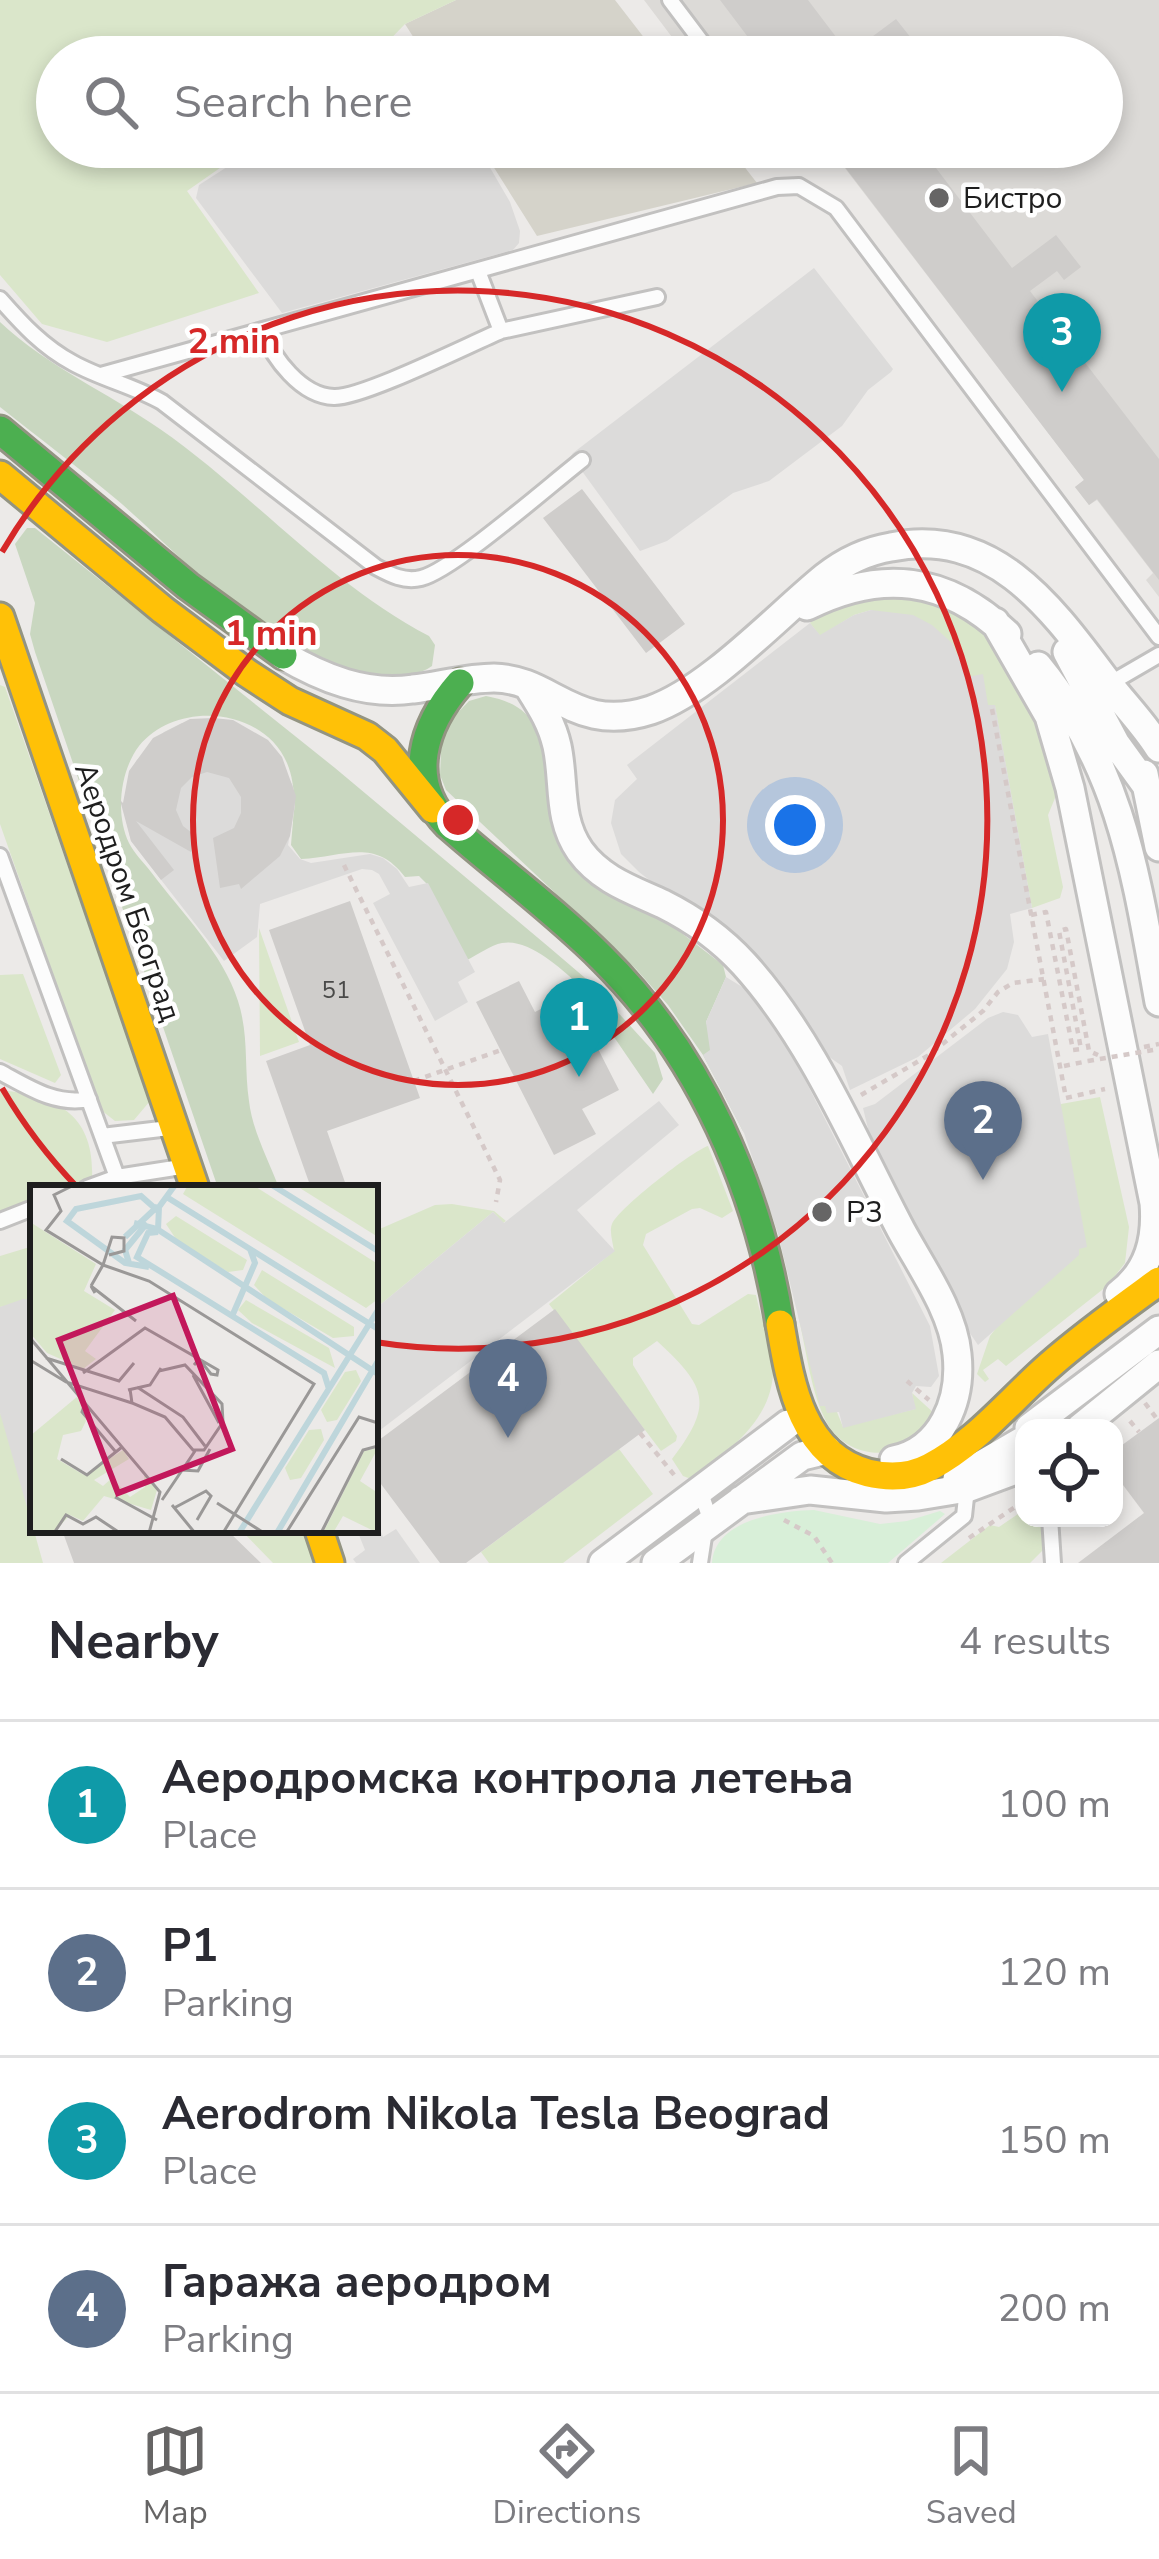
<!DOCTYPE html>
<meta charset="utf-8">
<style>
body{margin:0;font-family:"Nunito Sans",sans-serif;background:#f2f2f3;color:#2b2b33}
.controls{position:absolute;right:36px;bottom:36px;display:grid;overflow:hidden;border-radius:24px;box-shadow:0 6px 18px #0003}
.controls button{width:108px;height:108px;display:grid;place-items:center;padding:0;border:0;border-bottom:3px solid #e1e1e2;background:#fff;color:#2b2b33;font:60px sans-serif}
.you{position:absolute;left:795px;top:825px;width:42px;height:42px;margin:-30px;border:9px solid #fff;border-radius:50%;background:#1a73e8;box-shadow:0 0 0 18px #1a73e833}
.badge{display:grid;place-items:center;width:78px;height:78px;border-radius:50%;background:#666565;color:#fff;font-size:39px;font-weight:700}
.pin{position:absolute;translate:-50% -99px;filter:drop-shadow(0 3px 6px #0008)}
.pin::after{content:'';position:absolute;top:63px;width:42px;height:36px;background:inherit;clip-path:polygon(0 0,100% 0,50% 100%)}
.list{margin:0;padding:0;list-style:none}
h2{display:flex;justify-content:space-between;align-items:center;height:156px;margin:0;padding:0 48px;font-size:51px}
h2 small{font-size:39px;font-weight:400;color:#7c7c81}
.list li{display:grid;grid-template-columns:78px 1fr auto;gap:36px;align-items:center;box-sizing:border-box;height:168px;padding:0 48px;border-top:3px solid #e1e1e2}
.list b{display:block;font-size:45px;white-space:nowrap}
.list p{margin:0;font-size:39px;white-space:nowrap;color:#7c7c81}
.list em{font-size:39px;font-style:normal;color:#7c7c81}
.icon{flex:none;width:66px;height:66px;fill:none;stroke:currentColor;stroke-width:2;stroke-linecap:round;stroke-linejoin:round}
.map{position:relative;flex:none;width:1159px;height:1563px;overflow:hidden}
.search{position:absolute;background:#fff;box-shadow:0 6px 18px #0003;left:36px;right:36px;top:36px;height:132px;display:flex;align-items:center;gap:30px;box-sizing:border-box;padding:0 42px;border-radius:66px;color:#7c7c81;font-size:45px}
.sheet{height:828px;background:#fff}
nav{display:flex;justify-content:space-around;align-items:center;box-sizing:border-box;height:168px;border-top:3px solid #e1e1e2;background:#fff;font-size:33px;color:#7c7c81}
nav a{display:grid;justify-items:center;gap:6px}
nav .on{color:#666565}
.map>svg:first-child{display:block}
.airport{fill:#dcdad7}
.construction{fill:#d5d3ca}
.grass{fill:#dae6ca}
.forest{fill:#c9d7c0}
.park{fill:#d8efd8}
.parking{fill:#dcdbda}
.building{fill:#cfcdcb}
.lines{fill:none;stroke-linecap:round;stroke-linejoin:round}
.lane-casing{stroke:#c2c1c0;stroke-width:20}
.street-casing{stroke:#c2c1c0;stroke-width:33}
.fast-casing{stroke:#939482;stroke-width:33}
.slow-casing{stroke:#939482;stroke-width:33}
.path{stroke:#d5c9c8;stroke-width:4.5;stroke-dasharray:6 6;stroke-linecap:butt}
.lane{stroke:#fcfcfc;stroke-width:14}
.street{stroke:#fcfcfc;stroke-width:27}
.fast{stroke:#4caf50;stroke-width:27}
.slow{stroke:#ffc107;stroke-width:27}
.path-bridge{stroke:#d5c9c8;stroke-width:4.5;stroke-dasharray:6 6;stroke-linecap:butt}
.ring{fill:none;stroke:#d62828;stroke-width:6}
.poi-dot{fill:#666565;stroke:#fff;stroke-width:4.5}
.labels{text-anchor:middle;stroke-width:9;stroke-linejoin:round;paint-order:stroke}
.number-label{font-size:24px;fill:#4a4a49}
.poi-label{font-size:30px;fill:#1e1e1e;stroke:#fff;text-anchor:start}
.street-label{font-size:30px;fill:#1e1e1e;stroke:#fff}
.inset-river{fill:none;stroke:#bed6db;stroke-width:6}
.inset-road{fill:none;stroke:#9a9897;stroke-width:3}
.view{fill:#c2185b;fill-opacity:0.15;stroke:#c2185b;stroke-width:6}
.inset-edge{fill:none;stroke:#1e1e1e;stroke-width:6}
.centre{fill:#d62828;stroke:#fff;stroke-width:6}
.ring-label{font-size:36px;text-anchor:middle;font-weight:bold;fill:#d62828;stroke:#fff;stroke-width:9;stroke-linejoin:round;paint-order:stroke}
</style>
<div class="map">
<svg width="1159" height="1563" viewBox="0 0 1159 1563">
<rect width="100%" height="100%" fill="#eceae8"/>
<path class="airport" d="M644,0H1159V597L1146,580L1153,573L1097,500L1089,505L1075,487L1084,480L841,163L835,167L822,151L827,147H1102V57H687Z"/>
<path class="construction" d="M456,0H615L659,57H426L405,24Z
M481,147H729L757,183L537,236Z"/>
<path class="grass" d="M0,0H456L405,24L373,57H57V147H250L187,191L259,293L107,342L42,324L0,275Z
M906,593L972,617L1021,672L1060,786L1048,815L1063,887L1060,898L1032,908L995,706H988L966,677L960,657L871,610L854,615L820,636L810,623C832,594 872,597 906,593Z
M0,685L5,687L150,1101L134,1120L115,1121L101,1110L0,824Z
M259,928L299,1042L260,1056Z
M23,974L61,1075L55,1083L0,1059V975Z
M0,1090C59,1096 95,1116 92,1179L65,1188H33V1199L0,1211Z
M1100,1097L1129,1227L1125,1263L1107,1286L1006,1366L998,1359L983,1370L989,1379L985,1382L977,1374L990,1336L1003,1319L1061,1104Z
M708,1146L733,1211L722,1218L700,1208L692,1209L646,1234L643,1245L692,1324L699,1325L748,1294L756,1295C761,1319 772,1346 773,1369C774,1419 727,1453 691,1479L683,1476L672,1459C714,1404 707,1387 657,1341L633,1358V1365L677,1436L676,1441L661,1451L549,1304L614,1251C613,1243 609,1231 612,1224C619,1208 692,1151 708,1146Z
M452,1204L494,1211L506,1221L503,1223L493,1212L375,1309V1231L435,1205Z
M33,1246V1300L0,1307V1256Z
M798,1315L843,1427L915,1409L912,1393L935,1414C931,1421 926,1433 920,1438C889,1464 840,1455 824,1417C810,1387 806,1348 798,1315Z
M0,1413L2,1416L43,1563H0Z
M619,1449L653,1494L563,1563H489L481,1552Z
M1024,1510V1518H1044V1549L1030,1563H941L990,1525L999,1527Z
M241,1530H305L316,1563H273Z"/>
<path class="forest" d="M0,322C48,367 107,392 160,429C252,493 329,584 429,636L435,645L432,666C420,675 404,675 389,676C286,679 188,560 116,499C78,467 39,438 0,407Z
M27,528H35L335,768L550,948L591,983L655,1053L663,1079L653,1094L577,983C559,967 528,938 502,943C491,945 477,955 467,960L428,885L419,876L405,877C375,837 344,857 301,859L291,845C293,818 298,789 287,763C263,707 176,700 139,746C120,771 115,814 129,843C134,853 144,863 151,872C181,912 223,953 238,1001C249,1035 244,1067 249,1101C252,1130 269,1161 279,1188H218L35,652L30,634L35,603L15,544Z
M486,696C566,710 537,782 561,840L723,965L726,977L706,1022L744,1133L703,1055L668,1005L636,969L446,790L440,775L442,729L469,701Z"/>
<path class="park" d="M814,1510L880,1524L907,1521L940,1511L945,1514L888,1563H712C715,1519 780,1511 814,1510Z"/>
<path class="parking" d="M258,147H478L510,202L520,231L519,243L513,250L282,313L196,198L199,185Z
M814,268L893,369L891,372L868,390L842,426L769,481L733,493L667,541L640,551L571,456L573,453Z
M871,610L913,615L932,625L952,643L967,677L983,674L988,705H995L1032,908L1010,914L1014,942L1007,969L975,1009L918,1057L850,1090L842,1066L828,1056L813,1030L767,972L639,872L621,854L611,823L615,800L637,779L627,765L810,623L820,635L854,615Z
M182,723L274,750L293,786L295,806L288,845L300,859L311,863L370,854L383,858L397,869L409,887L428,883L475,972L458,982L468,1002L435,1021L373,903L390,894L379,874L372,870L362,869L260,904L257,937L224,961L131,841L126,820L124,799L136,761L164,732Z
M726,977L752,993L799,1057L795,1060L930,1326L939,1376L931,1387L916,1386L912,1393L916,1409L843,1428L839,1412L827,1413L825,1406H820L778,1234L744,1133L703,1055L710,1050L706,1022Z
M1003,1012L1018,1015L1032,1037L1048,1034L1087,1247L1079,1249V1255L978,1345L961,1320L871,1141L863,1108L875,1104L988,1018Z
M659,1101L679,1125L577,1210L615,1251L375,1434V1330L381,1324L375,1309L493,1212L504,1223Z
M23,1299L33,1300V1528L0,1413V1307Z
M375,1516L383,1537L396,1529L420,1563H356L353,1559L365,1550L357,1530H375Z"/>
<path class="building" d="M720,0H808L849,54L896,19L926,57H763Z
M819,147H920L1012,268L1056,235L1081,267L1064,280L1057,271L1030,291L1159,459V580L1097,499L1089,505L1075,487L1084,480L841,162L835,167Z
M582,489L685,624L646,653L543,518Z
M213,718L233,720L268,740L282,757L296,796L290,836L280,856L241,889L239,884L220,888L213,838L234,828L241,813V797L229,778L207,772L192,777L181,788L176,810L183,826L196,836L191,852L136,821L174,870L161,880L131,841L120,800L123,803L129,771L153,738L190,719Z
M350,901L420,1098L327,1131L347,1188H311L266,1061L310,1045L269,930Z
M519,981L535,1012L570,994L619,1090L582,1109L596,1134L554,1155L476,1002Z
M555,1309L645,1430L466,1563H440L375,1476V1443Z
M1159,1418V1563H1078L1144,1513L1114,1473V1451Z
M62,1530H227L261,1563H74Z"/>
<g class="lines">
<defs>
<path id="lane" d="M670,0L713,57
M0,299C22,324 43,347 73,363C102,379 134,386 162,402L376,567C391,575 404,582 421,578C452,571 551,484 582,460
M262,330C273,358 301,396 334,397C362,398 468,345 501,331L478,271
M501,331L657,297
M101,375L777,187L799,186L836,208L1159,637
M1109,684L1159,655
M0,856L117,1177
M0,1072C28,1087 56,1106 89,1099
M102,1136L169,1128
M87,1188L117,1177L181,1167
M0,1221L33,1208
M700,1490L711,1522L705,1530L700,1563
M1050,1518L1053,1563
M906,1563L964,1516L967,1488"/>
<path id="street" d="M807,606C881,569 946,576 1007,634
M995,622L1049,716L1070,788L1154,1203C1157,1239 1149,1271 1119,1294
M1067,652L1116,744L1148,788
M283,655C322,678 366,696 413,689C439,686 468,678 494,678C553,679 574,735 651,710C709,690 777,616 825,577C844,562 867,551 891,547C995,526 1053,610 1108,683C1125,705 1144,724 1159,748
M1038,666C1122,769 1136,876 1159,1002
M530,689C542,708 552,724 557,746C565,783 557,818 580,851C601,880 633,890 663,904C693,919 722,940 744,964C812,1039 854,1141 901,1230C921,1267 953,1311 957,1354C962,1400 942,1450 894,1460
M1144,774L1159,847
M1029,1428L1159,1330
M1080,1428L1159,1364
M957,1479L1024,1440
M741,1500L810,1490L886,1498L918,1496L967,1488L1024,1467
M603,1563L788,1424
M656,1563L802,1456L827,1450"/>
<path id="fast" d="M0,430L188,586L283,655
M460,683C423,725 405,781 448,825C499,870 554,910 602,958C701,1056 758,1188 780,1324"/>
<path id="slow" d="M0,475L163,610L247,673L290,701L367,736L385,750L433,809
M0,617L195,1188
M780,1324C790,1382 801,1456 868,1473C889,1478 911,1477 930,1467C976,1443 1011,1399 1050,1365C1084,1335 1122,1308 1159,1281
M319,1530L330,1563"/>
</defs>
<use href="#lane" class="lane-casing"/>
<use href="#street" class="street-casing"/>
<use href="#fast" class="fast-casing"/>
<use href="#slow" class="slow-casing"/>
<path class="path" d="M992,709L1066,1098L1105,1089
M344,865L500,1180L496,1202
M1031,915L1046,912L1073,1050L1081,1049L1059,931L1066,929L1089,1051L1098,1055
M1144,1047L1159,1044
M1064,1066L1088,1061
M861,1095L929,1055L983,1011L998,992L1013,983L1044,979
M907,1381L929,1400
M1145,1403L1157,1419
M1130,1421L1139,1432
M640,1433L675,1476
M784,1520L814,1536L832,1563
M969,1538L1024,1501"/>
<use href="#lane" class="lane"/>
<use href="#street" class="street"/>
<use href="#fast" class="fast"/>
<use href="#slow" class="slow"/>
<path class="path-bridge" d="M1088,1061L1159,1049
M414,1081L501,1050"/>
</g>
<g class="ring">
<circle cx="458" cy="820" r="265"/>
<path d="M77 1187A529 529 0 0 1 2 1088M2 552A529 529 0 1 1 375 1342"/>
</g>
<g class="poi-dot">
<circle cx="939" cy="198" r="12"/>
<circle cx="822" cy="1212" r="12"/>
</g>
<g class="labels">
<g class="number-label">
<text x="336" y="998">51</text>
</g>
<g class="poi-label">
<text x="963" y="208">Бистро</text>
<text x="846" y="1222">P3</text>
</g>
<g class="street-label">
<text transform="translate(128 892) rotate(71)" y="10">Аеродром Београд</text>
</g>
</g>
<g transform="translate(30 1185)">
<rect width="348" height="348" fill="#eceae8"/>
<path d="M158,0H223L348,79V114L336,123L153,9ZM265,0H347L348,52ZM146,31L217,75L213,85L198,87L148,57L136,39ZM0,37L66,79L54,106L85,125L55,166L66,174L53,184L17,168L0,148ZM232,85L324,142V151L303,153L237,114L224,100ZM216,115L299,163L305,183L222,138L208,125ZM315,187L326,185L331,196L307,235L297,237L291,225ZM48,211L56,236L51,246L33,250L27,274L54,290L93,265L99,274L64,295L73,301L82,293L100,312L115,302L114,290L127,305L121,325L74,311L53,336L40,330L23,348H0V251ZM279,245L291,244L294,255L271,293L260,295L255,283ZM348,263L330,296L348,308V348L313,331L303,348H293L334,266Z" fill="#dae6ca"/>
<path class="inset-river" d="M242,0L348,66M135,11L348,144M104,38L127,44L348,189M128,45L129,22L145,0M128,47L118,48L107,72L294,188L299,204M95,52L128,21M99,78L95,65L117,38M119,82L95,78L37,36L46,24L111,11L128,26M203,129L225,78L220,64M209,348L348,125M247,348L348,176"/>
<path class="inset-road" d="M44,0L24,10L31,26L16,45L73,80L61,101M79,70L94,66V53L82,52L73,80L119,96L284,199L193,348M65,108L61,101L106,136M0,153L130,307L119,348M16,173L89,196L104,178M169,174L188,185L187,190L181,189ZM0,175L36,197L102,218M53,188L115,143L169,174L164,180M163,190L189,238M107,202L153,232L175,261M100,204L102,218L135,232L163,265H174L193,237L192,219L155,180L129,186M98,205L120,200L131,183M55,218L52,227L85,266M31,274L57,290L92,262M151,285L168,286L180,264M85,312L127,335M132,315L165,266M187,318L234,348M142,320L165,348M144,323L176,306L181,311L167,335M24,348L36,330L53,339L66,332L90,348M256,348L329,232L348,238M291,348L333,265L348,261"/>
<path class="view" d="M143,111L202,264L88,308L29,155Z"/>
<rect width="348" height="348" class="inset-edge"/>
</g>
<circle cx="458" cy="820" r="18" class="centre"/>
<g class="ring-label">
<text x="234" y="353">2 min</text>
<text x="271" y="645">1 min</text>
</g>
</svg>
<div class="controls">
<button><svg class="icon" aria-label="locate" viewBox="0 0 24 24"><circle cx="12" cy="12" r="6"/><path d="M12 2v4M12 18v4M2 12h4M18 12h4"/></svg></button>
</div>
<div class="you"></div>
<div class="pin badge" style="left:579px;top:1077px;background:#0f9aa8">1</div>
<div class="pin badge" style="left:983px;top:1180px;background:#5c6f8a">2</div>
<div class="pin badge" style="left:1062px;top:392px;background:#0f9aa8">3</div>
<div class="pin badge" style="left:508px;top:1438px;background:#5c6f8a">4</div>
<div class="search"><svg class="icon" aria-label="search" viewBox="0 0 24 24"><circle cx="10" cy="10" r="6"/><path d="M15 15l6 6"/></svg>Search here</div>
</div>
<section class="sheet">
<h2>Nearby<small>4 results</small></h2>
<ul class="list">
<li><span class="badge" style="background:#0f9aa8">1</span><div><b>Аеродромска контрола летења</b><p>Place</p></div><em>100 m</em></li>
<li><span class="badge" style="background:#5c6f8a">2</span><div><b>P1</b><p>Parking</p></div><em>120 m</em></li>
<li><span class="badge" style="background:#0f9aa8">3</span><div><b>Aerodrom Nikola Tesla Beograd</b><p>Place</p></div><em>150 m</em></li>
<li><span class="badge" style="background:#5c6f8a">4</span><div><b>Гаража аеродром</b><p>Parking</p></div><em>200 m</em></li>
</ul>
</section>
<nav>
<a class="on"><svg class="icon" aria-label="map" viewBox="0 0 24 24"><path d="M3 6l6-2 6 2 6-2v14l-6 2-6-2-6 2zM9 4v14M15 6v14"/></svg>Map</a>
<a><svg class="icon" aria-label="directions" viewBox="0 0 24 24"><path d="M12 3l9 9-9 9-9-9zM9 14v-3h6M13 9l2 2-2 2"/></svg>Directions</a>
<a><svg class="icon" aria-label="saved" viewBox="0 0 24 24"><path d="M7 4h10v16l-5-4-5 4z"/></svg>Saved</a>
</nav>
